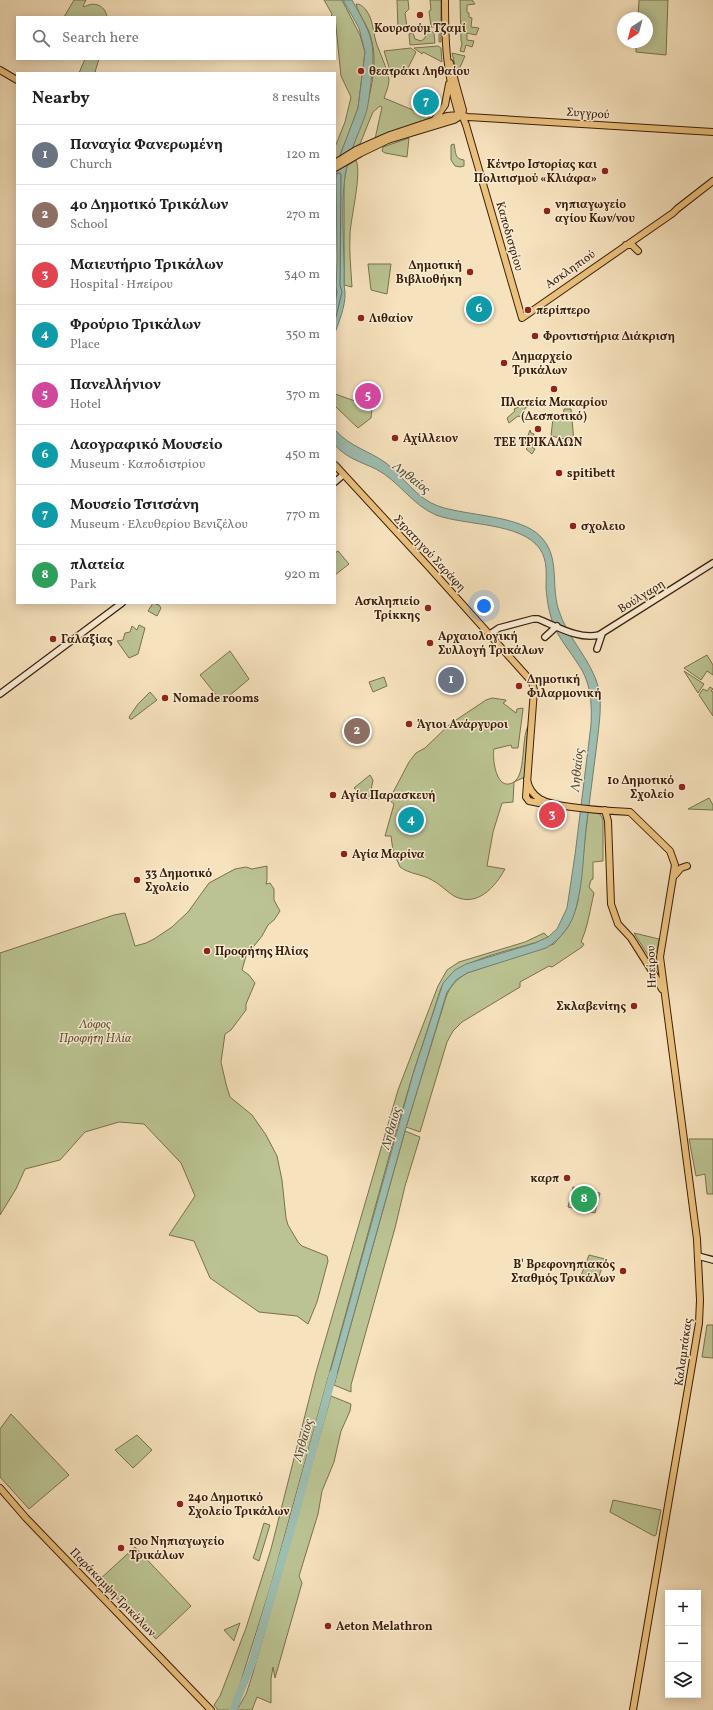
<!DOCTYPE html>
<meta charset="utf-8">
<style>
body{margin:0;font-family:Vollkorn,serif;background:#f6f6f6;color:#202124}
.controls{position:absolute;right:12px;bottom:12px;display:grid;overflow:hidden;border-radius:0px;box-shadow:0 2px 10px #0003}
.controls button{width:36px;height:36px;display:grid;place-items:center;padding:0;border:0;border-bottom:1px solid #e0e0e0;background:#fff;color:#202124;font:20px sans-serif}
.compass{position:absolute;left:617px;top:12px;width:36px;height:36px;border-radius:50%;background:#fff;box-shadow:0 2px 10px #0003;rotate:216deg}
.you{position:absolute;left:484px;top:606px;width:14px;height:14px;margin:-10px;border:3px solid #fff;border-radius:50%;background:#1a73e8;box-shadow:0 0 0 6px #1a73e833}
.badge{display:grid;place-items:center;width:26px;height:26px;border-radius:50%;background:#7c3aed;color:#fff;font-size:13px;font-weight:700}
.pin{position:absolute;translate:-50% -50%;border:2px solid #fff;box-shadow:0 1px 4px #0006}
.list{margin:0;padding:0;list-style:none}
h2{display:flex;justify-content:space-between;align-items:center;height:52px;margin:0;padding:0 16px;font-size:17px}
h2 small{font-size:13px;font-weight:400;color:#757577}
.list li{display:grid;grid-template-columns:26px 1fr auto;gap:12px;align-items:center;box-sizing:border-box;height:60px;padding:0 16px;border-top:1px solid #e0e0e0}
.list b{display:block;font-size:15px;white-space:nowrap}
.list p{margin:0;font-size:13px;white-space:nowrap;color:#757577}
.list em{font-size:13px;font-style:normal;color:#757577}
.icon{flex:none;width:22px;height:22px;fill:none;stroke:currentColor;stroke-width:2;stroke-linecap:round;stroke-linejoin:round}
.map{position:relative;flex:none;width:713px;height:1710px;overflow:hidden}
.search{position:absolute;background:#fff;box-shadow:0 2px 10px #0003;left:16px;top:16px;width:320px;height:44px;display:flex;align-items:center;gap:10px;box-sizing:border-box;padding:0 14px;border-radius:0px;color:#757577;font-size:15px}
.panel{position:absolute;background:#fff;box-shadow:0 2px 10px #0003;left:16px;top:72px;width:320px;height:532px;border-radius:0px}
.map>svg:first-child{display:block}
.green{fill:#bbc392;stroke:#7b704e}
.water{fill:#9dbeb1;stroke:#767e6e}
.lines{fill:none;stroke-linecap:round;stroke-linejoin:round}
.shore{stroke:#6c6e5d;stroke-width:1}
.river{stroke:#9dbeb1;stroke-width:8}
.secondary-casing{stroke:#3b1e09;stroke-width:8}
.primary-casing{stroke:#3b1e09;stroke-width:8}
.secondary{stroke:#f9ecd4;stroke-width:5.5}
.primary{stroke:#ebc17e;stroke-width:6}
.poi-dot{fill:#8f2418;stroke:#f9ecd4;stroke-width:1.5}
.labels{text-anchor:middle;stroke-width:3;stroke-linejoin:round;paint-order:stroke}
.poi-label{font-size:12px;font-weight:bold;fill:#3b1e09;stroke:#f9ecd4;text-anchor:start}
.street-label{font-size:12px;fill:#3b1e09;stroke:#f9ecd4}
.park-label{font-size:12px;font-style:italic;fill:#615032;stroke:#f9ecd4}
.water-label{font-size:13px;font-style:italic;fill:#584e3b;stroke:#f9ecd4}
</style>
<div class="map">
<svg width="713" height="1710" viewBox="0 0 713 1710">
<rect width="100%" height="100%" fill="#f6e2bd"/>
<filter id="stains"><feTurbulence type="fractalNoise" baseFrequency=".005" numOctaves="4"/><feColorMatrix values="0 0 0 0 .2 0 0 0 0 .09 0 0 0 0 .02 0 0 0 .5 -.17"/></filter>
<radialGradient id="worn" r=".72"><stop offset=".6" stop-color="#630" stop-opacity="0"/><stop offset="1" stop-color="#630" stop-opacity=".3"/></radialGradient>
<path class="green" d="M74,0H86L83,6L84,7C94,1 105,5 107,17H64Z
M324,0H342L360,35L365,52L358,108L340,156L335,159V147L345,122L351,97L341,76L335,17H331L332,14Z
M397,0H408L409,9L405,13L407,27L398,29Z
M430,0H441V42H439V27H431L429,11L431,10Z
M460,0H472L475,4L467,5V12L469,13V17L472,18L471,27L479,28L476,35L467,33V40L474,41L472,47L466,45L464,52L460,51L462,44L461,40Z
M639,0H668L666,55L636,52V42H647V18H638Z
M356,4C360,4 363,6 366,10C373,19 373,31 376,42C380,54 387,67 389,80C389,86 386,92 384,98L432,118L375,139L382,107L380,106L373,112L370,119L360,144L351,149C364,118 381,71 371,38C368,25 359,16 356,4Z
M426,31H431L434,33L435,43L410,45L409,34L413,33L415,39L421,41L425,38Z
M438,46L441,48L442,62L423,52L422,54L414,48Z
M411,48L416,52L404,76L395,71L392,77L384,51Z
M452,53L465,56L457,74Z
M85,59H99L95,72L97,73H79Z
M409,138L407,157L385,153L382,151L383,147Z
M454,144C456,152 454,159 464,160V166L460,167L455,166L451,160V145Z
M356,160C362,174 351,216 350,234C349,252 351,269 352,287L344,285V182L347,166Z
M368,264H391L387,294L371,290Z
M335,394L372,407L371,418L358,428L335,406Z
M529,402L531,405L525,408L524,414L522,417L518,416L509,423L507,418L515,411L514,409Z
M564,409H571L574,441L551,436L553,418H563Z
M530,430L531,433L534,434L532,447L535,449L532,454L526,449L528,447L525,444Z
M338,551L349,564L335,575V553Z
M153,603L159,605L161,608L157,616L148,611Z
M139,625L145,628L138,654L129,658L117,641L123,640L125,633L130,632L132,626L137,630Z
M230,651L249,679L222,702L200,675Z
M707,655L713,665V675L707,671L701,680L684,668Z
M684,671L704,684L698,693Z
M384,677L387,686L373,692L369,682Z
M710,687L713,689L711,691L713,692V716L699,695L703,689L707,691Z
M150,692L157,700L132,719H130L129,717L138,704Z
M492,698L506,700L505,702L503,703L516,713L517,709L523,708V709L518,748H512L511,745L494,749C492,758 496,793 514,782C526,774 521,740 528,726L525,777L514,782L513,802L502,803L493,832L487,866L505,869C495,887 477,908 454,896C446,891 440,884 432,880C422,874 409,874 400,867L393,851L391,836H385L394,804L389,800L409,762L416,753L425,748L450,724L486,700Z
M370,775L373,780L369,800L354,788Z
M709,798L713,805V810L688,809Z
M588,812L600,814L603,819V861L593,862V879L591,880L589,887L594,893C590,910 588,926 581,942L584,944L582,947L552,967L549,966L520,982V987L462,1022L453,1031L447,1042L420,1132L406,1127L446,997C450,986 457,979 467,973L554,944L568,927L576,908L578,900Z
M267,866V880L266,884L270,883L274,889V900L280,911L274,920L268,925L262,936L246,956L242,970L249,975L255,983L246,1004V1010L231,1030L225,1034L221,1062L226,1084L230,1097L252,1115L266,1135L277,1156L282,1180L286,1218L288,1225L298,1242L302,1246L327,1256L328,1261L317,1302L308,1324L297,1316L259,1312L210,1278L194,1241L169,1235L195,1196L181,1163L144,1124L119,1122L85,1132L60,1160L25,1169L16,1189L0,1215V953L114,915L125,913L135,946L146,943L154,939L172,927L188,912L209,883L235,869L246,867L252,869Z
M544,933L548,937L540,941C512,951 454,959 441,988L413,1074L395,1135L271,1585L235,1700L230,1710H218L214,1705L220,1696L246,1628L271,1549L316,1372L398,1090L438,986L447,970L459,962L525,942Z
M634,933L659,939L657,951L660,971H658Z
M405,1131L420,1137L405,1186L395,1228L351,1385V1392L334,1385Z
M689,1139H713V1194H707L705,1174L696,1176Z
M573,1187L600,1193L595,1213L568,1207Z
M589,1255L605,1259L597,1282L580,1278Z
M707,1325H713V1358L702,1357Z
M331,1396L351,1404L350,1411L341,1431L334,1462L322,1491L318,1514L299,1576L302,1583L275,1678L273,1667L271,1679V1703L257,1697L252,1710H237L246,1694L252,1676Z
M11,1414L69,1475L29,1509L0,1477V1429Z
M137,1435L152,1450L133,1468L115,1450Z
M613,1500L661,1510L656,1535L654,1536L610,1512Z
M264,1523L270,1525L259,1561L253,1558L255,1553Z
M135,1547L191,1606L156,1639L99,1580Z
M240,1623L234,1640V1641L224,1630Z"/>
<path class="water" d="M343,0H352C372,36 376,41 371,83C369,94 369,105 365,116C358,136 348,154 345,176C340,211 345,249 344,285C348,301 340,318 335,333L337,258L336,178L339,158L358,108L365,52L359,28Z
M335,430C352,448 368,450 386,463C404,477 416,498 438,506C466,516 521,515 541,537C560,557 551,583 558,608C567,639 591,658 599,689C602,707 599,725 597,743C594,769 590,795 587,821C583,849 584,880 576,908C572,925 561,939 546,948L467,973L456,980L447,992L405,1131L334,1385L327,1383L413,1074L443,983L455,970L466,964L535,943L548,937L557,929L567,908L575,855L591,725C592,703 591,682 578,664C570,651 560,640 554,626C549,614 547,600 546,588C546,575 548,561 540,549C521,522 466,526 436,515C412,505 399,481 376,469C361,462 346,458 335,445Z"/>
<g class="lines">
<path class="shore" d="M335,174L340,173L341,175L340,285L342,292L335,321
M335,217V285L337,292L335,302"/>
<path class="river" d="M233,1710L252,1663L293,1522L333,1374"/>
<defs>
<path id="secondary" d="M335,482L343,475
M490,634L499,628L533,619H538C556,626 579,640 599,635L713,563
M545,637L557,626
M597,649L602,634
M0,694L122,603
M698,1256L713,1260"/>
<path id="primary" d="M445,0C445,42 446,71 458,112L462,115L466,125L522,318L673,213L677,209L713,181
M450,63L463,110L462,115
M0,70L17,80
M435,119L445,105L449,84
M335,163L356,150L390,135L447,116L458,115L468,117L713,132
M335,168L361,153L388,140L454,120L462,115
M626,245H632L638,251
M335,465L428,566L532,682L534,690L526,797L529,801L544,804
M527,779C528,787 533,795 540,799C555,808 610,811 630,812L670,851L675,865L660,957L697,1239L700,1300L699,1323L693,1359L633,1710
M605,810L608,821L611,904L618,924L631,938L655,976L662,989
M675,875L681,868L687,866
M0,1488L26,1518L211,1710"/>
</defs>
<use href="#secondary" class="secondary-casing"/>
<use href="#primary" class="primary-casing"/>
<use href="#secondary" class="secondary"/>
<use href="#primary" class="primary"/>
</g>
<g class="poi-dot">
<circle cx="420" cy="15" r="4"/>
<circle cx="361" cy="71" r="4"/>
<circle cx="605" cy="171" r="4"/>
<circle cx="547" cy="211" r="4"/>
<circle cx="470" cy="272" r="4"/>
<circle cx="528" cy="310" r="4"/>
<circle cx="361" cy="318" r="4"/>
<circle cx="535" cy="336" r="4"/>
<circle cx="504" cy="363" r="4"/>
<circle cx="554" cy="389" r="4"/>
<circle cx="538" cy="429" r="4"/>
<circle cx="395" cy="438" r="4"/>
<circle cx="559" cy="473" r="4"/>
<circle cx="573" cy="526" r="4"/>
<circle cx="428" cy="608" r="4"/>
<circle cx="53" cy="639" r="4"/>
<circle cx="430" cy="643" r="4"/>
<circle cx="519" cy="686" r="4"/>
<circle cx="165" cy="698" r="4"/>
<circle cx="409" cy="724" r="4"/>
<circle cx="682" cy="787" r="4"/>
<circle cx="333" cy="795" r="4"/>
<circle cx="344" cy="854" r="4"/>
<circle cx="137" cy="880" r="4"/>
<circle cx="207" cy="951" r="4"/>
<circle cx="634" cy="1006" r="4"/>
<circle cx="567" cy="1178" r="4"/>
<circle cx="623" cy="1271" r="4"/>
<circle cx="180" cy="1504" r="4"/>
<circle cx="121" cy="1548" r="4"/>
<circle cx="328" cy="1626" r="4"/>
</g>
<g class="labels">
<g class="poi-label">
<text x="420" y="32" text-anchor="middle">Κουρσούμ Τζαμί</text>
<text x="369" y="75">θεατράκι Ληθαίου</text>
<text x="597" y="168" text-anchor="end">Κέντρο Ιστορίας και<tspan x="597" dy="14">Πολιτισμού «Κλιάφα»</tspan></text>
<text x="555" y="208">νηπιαγωγείο<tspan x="555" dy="14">αγίου Κων/νου</tspan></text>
<text x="462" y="269" text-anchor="end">Δημοτική<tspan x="462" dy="14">Βιβλιοθήκη</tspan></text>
<text x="536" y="314">περίπτερο</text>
<text x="369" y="322">Λιθαίον</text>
<text x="543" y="340">Φροντιστήρια Διάκριση</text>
<text x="512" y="360">Δημαρχείο<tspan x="512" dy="14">Τρικάλων</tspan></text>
<text x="554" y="406" text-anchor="middle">Πλατεία Μακαρίου<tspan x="554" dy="14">(Δεσποτικό)</tspan></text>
<text x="403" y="442">Αχίλλειον</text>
<text x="538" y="446" text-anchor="middle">ΤΕΕ ΤΡΙΚΑΛΩΝ</text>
<text x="567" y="477">spitibett</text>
<text x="581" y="530">σχολειο</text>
<text x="420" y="605" text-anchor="end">Ασκληπιείο<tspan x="420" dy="14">Τρίκκης</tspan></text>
<text x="438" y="640">Αρχαιολογική<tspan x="438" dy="14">Συλλογή Τρικάλων</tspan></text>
<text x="61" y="643">Γαλαξίας</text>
<text x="527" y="683">Δημοτική<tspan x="527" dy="14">Φιλαρμονική</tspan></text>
<text x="173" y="702">Nomade rooms</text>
<text x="417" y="728">Άγιοι Ανάργυροι</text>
<text x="674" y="784" text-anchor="end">1ο Δημοτικό<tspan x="674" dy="14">Σχολείο</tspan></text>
<text x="341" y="799">Αγία Παρασκευή</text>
<text x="352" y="858">Αγία Μαρίνα</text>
<text x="145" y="877">33 Δημοτικό<tspan x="145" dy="14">Σχολείο</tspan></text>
<text x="215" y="955">Προφήτης Ηλίας</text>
<text x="626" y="1010" text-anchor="end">Σκλαβενίτης</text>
<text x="559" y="1182" text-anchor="end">καρπ</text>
<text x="615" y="1268" text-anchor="end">Β' Βρεφονηπιακός<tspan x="615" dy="14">Σταθμός Τρικάλων</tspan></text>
<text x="188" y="1501">24ο Δημοτικό<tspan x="188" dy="14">Σχολείο Τρικάλων</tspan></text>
<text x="129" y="1545">10ο Νηπιαγωγείο<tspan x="129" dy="14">Τρικάλων</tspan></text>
<text x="336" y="1630">Aeton Melathron</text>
</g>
<g class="street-label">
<text transform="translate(588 113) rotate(4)" y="4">Συγγρού</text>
<text transform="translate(510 236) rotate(74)" y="4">Καποδιστρίου</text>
<text transform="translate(570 269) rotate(-35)" y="4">Ασκληπιού</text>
<text transform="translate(430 553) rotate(47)" y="4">Στρατηγού Σαράφη</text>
<text transform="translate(641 596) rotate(-32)" y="4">Βούλγαρη</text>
<text transform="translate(651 967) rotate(-92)" y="4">Ηπείρου</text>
<text transform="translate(683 1352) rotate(-82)" y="4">Καλαμπάκας</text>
<text transform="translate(113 1592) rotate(46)" y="4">Παράκαμψη Τρικάλων</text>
</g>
<g class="park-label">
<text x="95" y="1028">Λόφος<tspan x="95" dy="14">Προφήτη Ηλία</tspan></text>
</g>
<g class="water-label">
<text transform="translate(412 477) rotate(38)" y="5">Ληθαίος</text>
<text transform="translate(576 770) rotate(-84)" y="5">Ληθαίος</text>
<text transform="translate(390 1128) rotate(-74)" y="5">Ληθαίος</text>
<text transform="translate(302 1440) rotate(-74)" y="5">Ληθαίος</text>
</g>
</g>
<rect width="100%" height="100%" filter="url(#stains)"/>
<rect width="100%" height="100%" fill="url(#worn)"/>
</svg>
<div class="controls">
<button>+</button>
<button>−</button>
<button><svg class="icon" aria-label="layers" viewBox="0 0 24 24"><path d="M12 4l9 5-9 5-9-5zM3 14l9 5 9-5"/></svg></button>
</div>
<svg class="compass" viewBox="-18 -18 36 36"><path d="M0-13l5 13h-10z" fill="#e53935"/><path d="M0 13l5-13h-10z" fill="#757577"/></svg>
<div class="you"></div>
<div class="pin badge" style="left:451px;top:680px;background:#6b7280">1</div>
<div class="pin badge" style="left:357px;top:731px;background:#8d6e63">2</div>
<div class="pin badge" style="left:552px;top:815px;background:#e0444e">3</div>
<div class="pin badge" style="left:411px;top:820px;background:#0f9aa8">4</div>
<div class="pin badge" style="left:368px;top:396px;background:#d1479c">5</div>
<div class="pin badge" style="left:479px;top:309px;background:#0f9aa8">6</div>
<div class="pin badge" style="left:426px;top:102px;background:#0f9aa8">7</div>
<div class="pin badge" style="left:584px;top:1199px;background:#2e9e5b">8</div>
<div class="search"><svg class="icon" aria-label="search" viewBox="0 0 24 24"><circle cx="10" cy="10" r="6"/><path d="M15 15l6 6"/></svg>Search here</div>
<section class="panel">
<h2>Nearby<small>8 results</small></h2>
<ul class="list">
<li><span class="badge" style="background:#6b7280">1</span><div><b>Παναγία Φανερωμένη</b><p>Church</p></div><em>120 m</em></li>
<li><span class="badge" style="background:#8d6e63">2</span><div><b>4ο Δημοτικό Τρικάλων</b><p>School</p></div><em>270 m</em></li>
<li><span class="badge" style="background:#e0444e">3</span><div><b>Μαιευτήριο Τρικάλων</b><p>Hospital · Ηπείρου</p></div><em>340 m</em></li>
<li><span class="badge" style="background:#0f9aa8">4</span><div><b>Φρούριο Τρικάλων</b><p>Place</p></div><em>350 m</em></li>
<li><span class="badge" style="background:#d1479c">5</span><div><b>Πανελλήνιον</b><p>Hotel</p></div><em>370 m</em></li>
<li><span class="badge" style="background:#0f9aa8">6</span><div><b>Λαογραφικό Μουσείο</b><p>Museum · Καποδιστρίου</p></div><em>450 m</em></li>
<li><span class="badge" style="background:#0f9aa8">7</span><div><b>Μουσείο Τσιτσάνη</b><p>Museum · Ελευθερίου Βενιζέλου</p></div><em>770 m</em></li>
<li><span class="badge" style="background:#2e9e5b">8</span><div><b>πλατεία</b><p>Park</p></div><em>920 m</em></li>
</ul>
</section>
</div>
